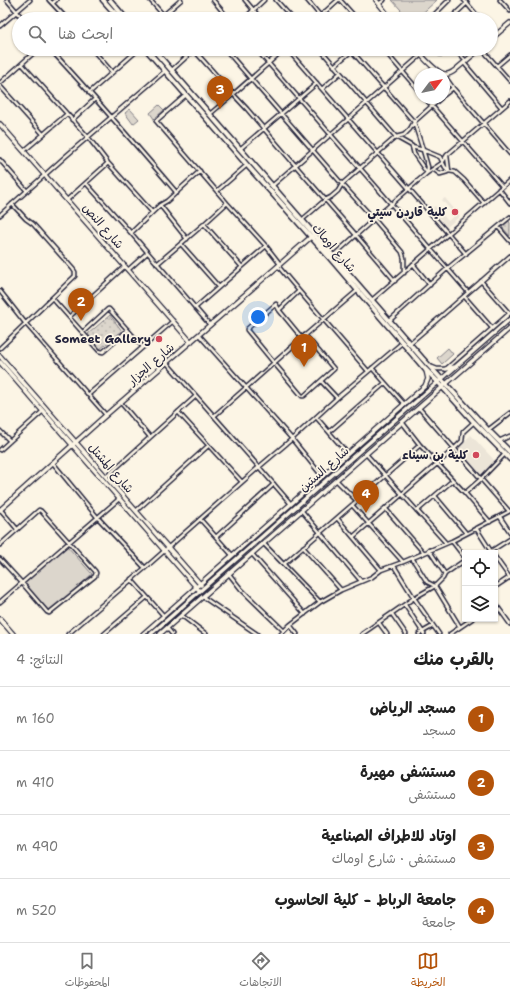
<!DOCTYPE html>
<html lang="ar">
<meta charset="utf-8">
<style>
body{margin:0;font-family:"Shantell Sans","Playpen Sans Arabic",sans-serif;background:#f6f6f6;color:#222;direction:rtl}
.controls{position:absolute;right:12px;bottom:12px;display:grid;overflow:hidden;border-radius:0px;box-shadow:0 1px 3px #0004}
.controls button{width:36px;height:36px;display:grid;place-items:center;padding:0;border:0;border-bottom:1px solid #e0e0e0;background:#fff;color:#222;font:20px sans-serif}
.compass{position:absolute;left:414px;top:68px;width:36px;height:36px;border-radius:50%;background:#fff;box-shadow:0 1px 3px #0004;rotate:58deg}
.you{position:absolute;left:258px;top:317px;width:14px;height:14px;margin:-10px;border:3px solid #fff;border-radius:50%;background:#1a73e8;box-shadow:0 0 0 6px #1a73e833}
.badge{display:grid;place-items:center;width:26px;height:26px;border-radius:50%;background:#b45309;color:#fff;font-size:13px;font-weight:700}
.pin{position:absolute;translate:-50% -33px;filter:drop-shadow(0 1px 2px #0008)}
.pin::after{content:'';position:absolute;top:21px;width:14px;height:12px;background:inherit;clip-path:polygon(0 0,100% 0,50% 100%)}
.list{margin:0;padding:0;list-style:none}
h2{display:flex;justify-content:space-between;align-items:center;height:52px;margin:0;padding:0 16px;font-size:17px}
h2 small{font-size:13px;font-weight:400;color:#767676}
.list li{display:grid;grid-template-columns:26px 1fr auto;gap:12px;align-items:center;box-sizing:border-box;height:64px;padding:0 16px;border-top:1px solid #e0e0e0}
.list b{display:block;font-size:15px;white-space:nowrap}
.list p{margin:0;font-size:13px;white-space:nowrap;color:#767676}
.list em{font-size:13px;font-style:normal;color:#767676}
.icon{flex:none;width:22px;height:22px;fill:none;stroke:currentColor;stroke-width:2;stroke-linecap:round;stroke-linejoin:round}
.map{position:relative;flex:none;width:510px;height:634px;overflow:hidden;direction:ltr}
.search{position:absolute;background:#fff;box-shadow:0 1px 3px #0004;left:12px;right:12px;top:12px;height:44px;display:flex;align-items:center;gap:10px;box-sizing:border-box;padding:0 14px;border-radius:22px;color:#767676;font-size:15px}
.sheet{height:308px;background:#fff}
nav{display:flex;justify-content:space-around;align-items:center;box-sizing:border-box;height:56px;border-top:1px solid #e0e0e0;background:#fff;font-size:11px;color:#767676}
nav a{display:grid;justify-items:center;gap:2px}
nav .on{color:#b45309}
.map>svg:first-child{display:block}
.built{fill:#ece5d8}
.grass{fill:url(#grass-dots);stroke:#7f7c84}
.park{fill:#dcd6cc;stroke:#7f7c84}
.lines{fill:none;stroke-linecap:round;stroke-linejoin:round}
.street-casing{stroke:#22223b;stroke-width:5.5}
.secondary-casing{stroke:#22223b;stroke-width:6}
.primary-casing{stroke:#22223b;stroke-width:7}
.street{stroke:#fcf5e5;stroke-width:2.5}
.secondary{stroke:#fcf5e5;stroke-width:3.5}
.primary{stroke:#fcf5e5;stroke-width:4}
.poi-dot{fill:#d1495b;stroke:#fcf5e5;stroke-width:1.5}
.labels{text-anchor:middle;stroke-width:3.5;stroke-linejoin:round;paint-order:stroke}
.poi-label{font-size:12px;font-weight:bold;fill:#22223b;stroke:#fcf5e5;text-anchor:end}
.street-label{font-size:12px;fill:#22223b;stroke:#fcf5e5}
</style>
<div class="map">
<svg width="510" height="634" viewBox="0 0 510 634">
<defs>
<pattern id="grass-dots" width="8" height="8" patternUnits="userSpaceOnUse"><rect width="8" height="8" fill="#dcd6cc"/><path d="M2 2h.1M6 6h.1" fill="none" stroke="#bcb7b0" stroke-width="1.8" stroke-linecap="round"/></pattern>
</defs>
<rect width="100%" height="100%" fill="#fcf5e5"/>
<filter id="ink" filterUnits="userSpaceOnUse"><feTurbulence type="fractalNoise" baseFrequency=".025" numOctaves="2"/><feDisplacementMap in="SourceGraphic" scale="8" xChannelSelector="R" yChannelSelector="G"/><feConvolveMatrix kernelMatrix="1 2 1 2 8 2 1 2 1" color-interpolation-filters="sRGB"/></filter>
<g filter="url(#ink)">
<path class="built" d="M445,198L460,216L447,227L432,209L435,206L448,221L455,215L442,200Z
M471,435L495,461L480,476L456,449Z"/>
<path class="grass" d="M509,221L510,223V236L502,227Z
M110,315L122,331L100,349L88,334Z"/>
<path class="park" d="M392,0H437L416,19H409Z
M159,105L164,110L154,119L150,113Z
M130,109L139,119L133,124L125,113Z
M448,348L453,354L442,364L437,358Z
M67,546L92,574L50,612L24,584Z"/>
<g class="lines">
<defs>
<path id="street" d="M7,0L23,19
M49,0L67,19
M150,0L167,19
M213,0L229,19
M245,0L261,19
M276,0L293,19
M307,0L323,19
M340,0L357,19
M464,0L480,19
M500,0L510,11
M53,3L56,0
M379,4L384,0
M159,19L181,0
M244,19L264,0
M317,19L338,0
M385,19L389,16
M430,19L449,0
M450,19L467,3
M0,26L30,0
M50,49C94,96 135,144 177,193
M92,49L112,72
M193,49L233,94L247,109L295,165L356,235L395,281
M225,49L342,184L374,219L402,252L404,258V273
M256,49L468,292
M287,49L466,254
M320,49L396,137L412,146L414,154L427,173
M350,49L414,122L423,150L440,157L445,167L449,171L455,172L464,180L484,203
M383,49L420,92
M435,49L440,54H442L447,49
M453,49L456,51L466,61
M482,49L510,81
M464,63L502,108
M22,64L88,137L108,163L152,212
M334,66L354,49
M497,66L510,55
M172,70L195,49
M444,75L453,88L510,154
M0,83L38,49
M0,86L43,134
M322,89L340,73
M89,93L139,49
M186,95L156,121L227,203L266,246L280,264
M444,95L453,88
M425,98L502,186
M210,114C235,93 260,71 284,49
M72,120L95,99
M412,147L423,150L428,167L427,173
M240,149L317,83
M24,151L67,114
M0,160L27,191
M433,169L440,174L447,172L449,171L447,156
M86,183L131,233L210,325
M272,186L421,55
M499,189L510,203
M217,191L247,165
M67,200L108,163
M160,205L187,239
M0,215L66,156L165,71
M302,220L325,200L331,197L338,191L342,184L396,137L404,135L410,129L414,122L441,98
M204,224L242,267
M498,227L510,241
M131,233L160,205L167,201L200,171
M181,244L219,287
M333,256L374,219L427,173L442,163L447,155L510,101
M157,264L204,224L227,203
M413,264L430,285
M278,266L299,291L368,371
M128,270L147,253
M481,281L509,313
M0,291L26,324L106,415
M299,291L279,310L276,304L247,329V330L274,363L302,396H304L334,369L305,335
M464,296L492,328
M52,298L99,351L103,352L128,330
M372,300C418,260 464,220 510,180
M195,308L266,246
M279,310L302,338
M69,317L98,291L125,266
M390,320L448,268L510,217
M83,332L108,309H109L143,347
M199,335L292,439L322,476
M410,343L438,319L510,256
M0,348L75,276V272L73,269L33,224L26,219L12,204
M167,363L259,467L291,504
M432,367L437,369H446L510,313
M372,368L405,405
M321,381L337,398
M88,395L173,321
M121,403L150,437
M419,408L509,511
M178,412L242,482
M214,416L302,338L358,290
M316,417L348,454
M402,422L420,445L465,493L490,522
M488,430L510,413
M0,431L10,441
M329,432L385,383
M499,441L510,436
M0,450L43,411
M366,454L446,543
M53,463L98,518L145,568L68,634
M106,477L196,396
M336,480L357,501
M465,493L481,479L505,454
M435,496L466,533
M352,505L403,562
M385,508L424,553
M0,509L17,529
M301,510L361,581
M136,511L208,446
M417,511L453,480
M500,517L510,532
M337,518L381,570
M200,519L232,555
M476,528L492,553
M216,537L274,484
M353,537L454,449L462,441L463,432L474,422
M452,541L465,558
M263,543L320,602
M0,545L39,510L41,511L95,571L96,573L95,576L49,613L47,612L22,583L0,559
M303,547L341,590
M429,550L445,574
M488,553L510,539
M252,554L305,614
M495,557L510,578
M412,558L427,582L435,586L443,578L445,574L465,560
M284,564L352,505L420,445
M394,566L414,598L439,634
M145,568L259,467L292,439L337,398L403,342
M229,574L241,589L284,631
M131,579L164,616
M495,587L510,577
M203,597L257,634
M0,602L119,499
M495,603L510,624
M405,605L424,634
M392,614L406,634
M181,615L206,634
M379,623L387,634
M290,625L297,634
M167,628L172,634
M104,634L147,597
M281,634L290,625L320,602L341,590L372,577L381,570L403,562L452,541L510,511
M362,634L414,598L435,586L460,627
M419,634L433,626
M450,634L472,619"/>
<path id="secondary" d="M376,0L391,19
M491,39L510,23
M416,49C422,56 436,73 445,74C449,75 451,73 454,71L480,49
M0,124L191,342
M0,356L201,585
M0,362L198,589
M446,369L455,367
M0,510L106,415L278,266L312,236
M0,619L13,634
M143,634L425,386L428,379L426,370
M151,634L510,319
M160,634L510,328"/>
<path id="primary" d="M103,0L120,19
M110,0L126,19
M146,49L247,165L330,258L425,369L438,382L474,422L510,459
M153,49L422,358L488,430L510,452"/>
</defs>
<use href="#street" class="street-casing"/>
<use href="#secondary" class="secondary-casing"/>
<use href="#primary" class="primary-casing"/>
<use href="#street" class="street"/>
<use href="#secondary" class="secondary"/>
<use href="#primary" class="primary"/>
</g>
</g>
<g class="poi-dot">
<circle cx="455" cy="212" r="4"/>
<circle cx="159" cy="339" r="4"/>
<circle cx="476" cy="455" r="4"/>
</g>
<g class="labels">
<g class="poi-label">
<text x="447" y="216">كلية قاردن سيتي</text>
<text x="151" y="343">Someet Gallery</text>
<text x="468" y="459">كلية بن سيناء</text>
</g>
<g class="street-label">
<text transform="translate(103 226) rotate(49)" y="4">شارع النص</text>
<text transform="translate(334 248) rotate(49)" y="4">شارع اوماك</text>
<text transform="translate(151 364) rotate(-41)" y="4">شارع الجزار</text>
<text transform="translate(111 468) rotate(49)" y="4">شارع المشتل</text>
<text transform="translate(324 469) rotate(-41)" y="4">شارع الستين</text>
</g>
</g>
</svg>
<div class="controls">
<button><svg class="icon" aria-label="locate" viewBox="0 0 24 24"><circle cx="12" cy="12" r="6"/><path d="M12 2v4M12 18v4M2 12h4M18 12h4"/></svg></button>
<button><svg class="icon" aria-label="layers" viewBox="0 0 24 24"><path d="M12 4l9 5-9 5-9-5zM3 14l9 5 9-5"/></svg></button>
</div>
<svg class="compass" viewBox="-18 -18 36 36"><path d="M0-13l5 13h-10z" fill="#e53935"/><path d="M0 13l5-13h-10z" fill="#767676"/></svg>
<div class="you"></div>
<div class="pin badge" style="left:304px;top:367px">1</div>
<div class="pin badge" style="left:81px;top:321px">2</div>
<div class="pin badge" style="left:220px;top:109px">3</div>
<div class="pin badge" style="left:366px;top:513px">4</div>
<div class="search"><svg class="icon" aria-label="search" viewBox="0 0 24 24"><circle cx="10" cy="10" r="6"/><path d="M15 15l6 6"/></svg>ابحث هنا</div>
</div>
<section class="sheet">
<h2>بالقرب منك<small>النتائج: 4</small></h2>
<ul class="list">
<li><span class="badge">1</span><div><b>مسجد الرياض</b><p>مسجد</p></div><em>160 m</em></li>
<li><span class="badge">2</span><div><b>مستشفى مهيرة</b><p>مستشفى</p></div><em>410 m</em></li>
<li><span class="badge">3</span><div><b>اوتاد للاطراف الصناعية</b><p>مستشفى · شارع اوماك</p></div><em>490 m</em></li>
<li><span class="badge">4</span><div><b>جامعة الرباط - كلية الحاسوب</b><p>جامعة</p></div><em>520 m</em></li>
</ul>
</section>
<nav>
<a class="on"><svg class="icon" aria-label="map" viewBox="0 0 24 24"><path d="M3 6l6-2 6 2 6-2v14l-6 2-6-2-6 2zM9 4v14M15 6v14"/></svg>الخريطة</a>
<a><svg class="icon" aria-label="directions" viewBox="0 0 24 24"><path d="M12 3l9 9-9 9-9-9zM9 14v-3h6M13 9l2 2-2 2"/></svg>الاتجاهات</a>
<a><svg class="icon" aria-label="saved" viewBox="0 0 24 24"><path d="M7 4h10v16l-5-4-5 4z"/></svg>المحفوظات</a>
</nav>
